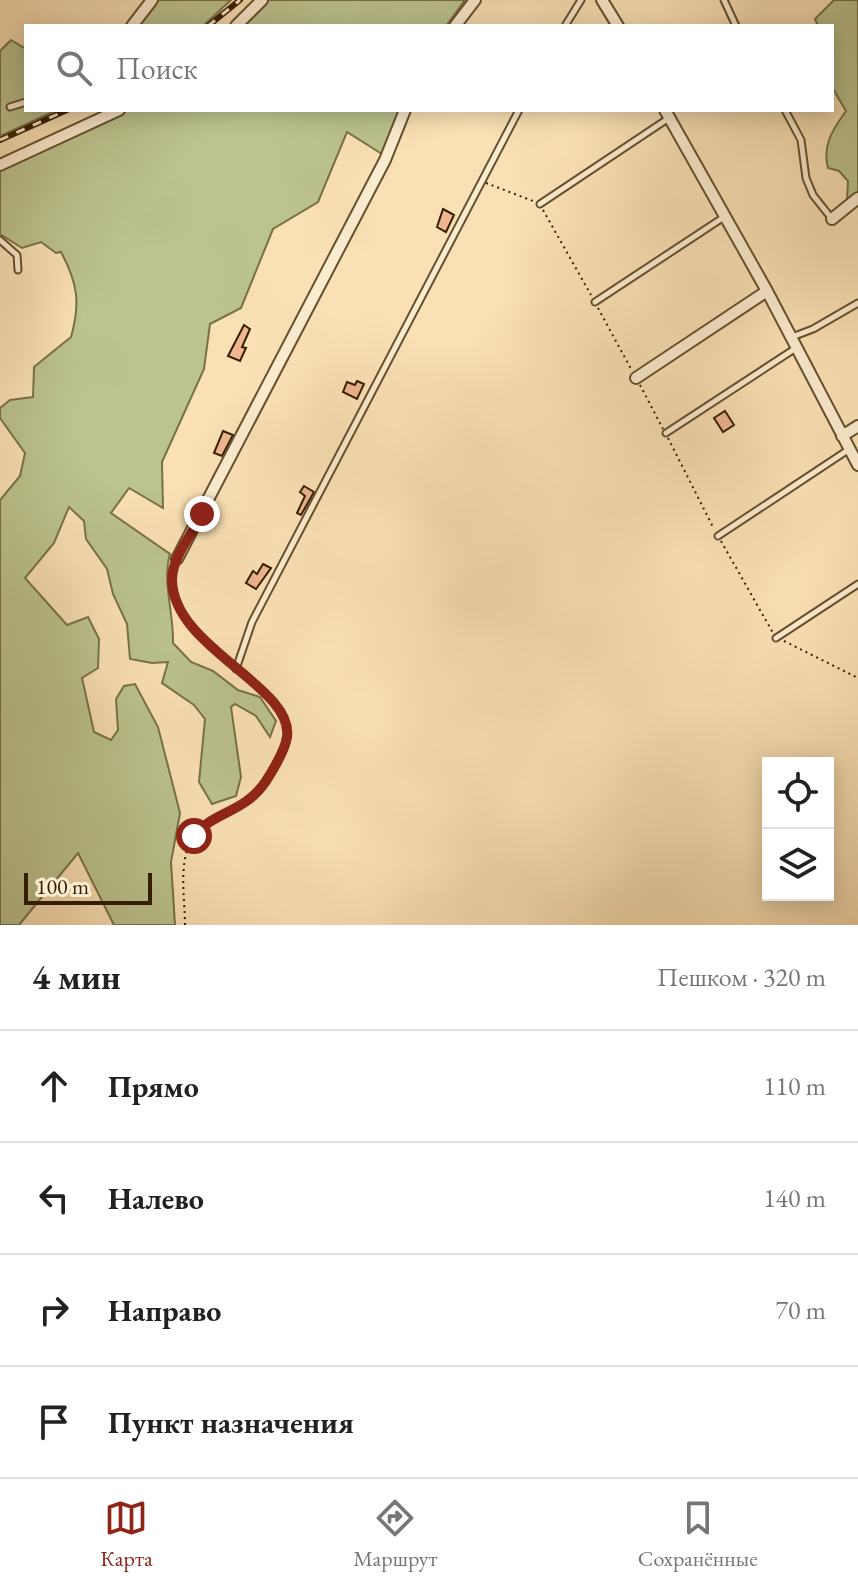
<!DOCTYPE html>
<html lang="ru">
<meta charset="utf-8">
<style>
body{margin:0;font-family:"EB Garamond",serif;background:#f2f2f2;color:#222}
.controls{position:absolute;right:24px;bottom:24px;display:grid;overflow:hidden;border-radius:0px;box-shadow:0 4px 20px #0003}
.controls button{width:72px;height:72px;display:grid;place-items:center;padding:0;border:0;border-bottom:2px solid #e0e0e0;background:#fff;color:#222;font:40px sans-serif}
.scale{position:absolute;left:24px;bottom:20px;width:128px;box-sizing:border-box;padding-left:8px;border:4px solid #351f00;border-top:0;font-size:22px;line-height:28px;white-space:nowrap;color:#351f00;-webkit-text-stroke:6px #fceccf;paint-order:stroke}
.stop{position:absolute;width:24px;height:24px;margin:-18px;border:6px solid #8f2418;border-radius:50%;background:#fff}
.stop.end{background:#8f2418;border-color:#fff;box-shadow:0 2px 8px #0008}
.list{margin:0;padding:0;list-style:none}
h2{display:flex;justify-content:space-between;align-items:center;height:104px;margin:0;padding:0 32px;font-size:34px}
h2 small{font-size:26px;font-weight:400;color:#767676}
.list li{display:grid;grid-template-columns:52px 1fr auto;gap:24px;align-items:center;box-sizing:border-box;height:112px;padding:0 32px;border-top:2px solid #e0e0e0}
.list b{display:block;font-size:30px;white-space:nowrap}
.list em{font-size:26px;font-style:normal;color:#767676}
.icon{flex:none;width:44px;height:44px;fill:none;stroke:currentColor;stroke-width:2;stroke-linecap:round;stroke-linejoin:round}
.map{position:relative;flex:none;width:858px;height:925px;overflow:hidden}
.search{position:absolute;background:#fff;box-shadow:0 4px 20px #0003;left:24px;right:24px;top:24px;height:88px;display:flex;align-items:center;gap:20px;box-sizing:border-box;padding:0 28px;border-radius:0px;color:#767676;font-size:30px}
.sheet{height:552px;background:#fff}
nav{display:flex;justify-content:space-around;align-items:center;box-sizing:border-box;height:112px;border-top:2px solid #e0e0e0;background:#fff;font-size:22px;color:#767676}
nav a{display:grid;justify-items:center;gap:4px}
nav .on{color:#8f2418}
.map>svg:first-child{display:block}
.green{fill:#bbc38f;stroke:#787148;stroke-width:2}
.building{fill:#efb692;stroke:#351f00;stroke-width:2}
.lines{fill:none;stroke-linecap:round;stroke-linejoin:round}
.lane-casing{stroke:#66502d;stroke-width:9}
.street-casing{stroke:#66502d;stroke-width:14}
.path{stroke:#351f00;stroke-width:2;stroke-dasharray:2 4;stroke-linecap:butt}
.lane{stroke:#fceccf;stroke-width:5}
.street{stroke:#fceccf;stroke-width:10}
.rail-casing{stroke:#351f00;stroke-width:6}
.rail{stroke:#fceccf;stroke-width:3;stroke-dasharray:9;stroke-linecap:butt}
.route{stroke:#8f2418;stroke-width:10}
</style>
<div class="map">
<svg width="858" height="925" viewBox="0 0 858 925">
<rect width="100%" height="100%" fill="#fae1b5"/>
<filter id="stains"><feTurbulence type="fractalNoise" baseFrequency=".0025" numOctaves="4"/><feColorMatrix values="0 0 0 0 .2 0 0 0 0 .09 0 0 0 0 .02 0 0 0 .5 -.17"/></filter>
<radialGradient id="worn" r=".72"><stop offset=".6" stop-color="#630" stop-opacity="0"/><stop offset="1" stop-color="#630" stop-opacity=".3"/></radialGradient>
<path class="green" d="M154,0H231L203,26H134Z
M268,0H465L446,26H242Z
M834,0H858V203L847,200L848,181L839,171L828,168C822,145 833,129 846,111L832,87V26H818L815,19Z
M11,40L26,49V110H57L0,136V51Z
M127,110H399L382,154L347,132L318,202L273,229L241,308L210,324L204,369L162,462L163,508L129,488L111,513L170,554C162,582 174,614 173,643L191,662L213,671L238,690L260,697L276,721L270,737L256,716L235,704L231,707L241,777L236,796L212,804L199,782L205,719L194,705L162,683L168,662L152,663L130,659L127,624L113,594L107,569L86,539L84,521L69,507L54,543L25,578L67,625L88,617L99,639L98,668L82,678L94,732L111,740L118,730L116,699L124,686L135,684L158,727L180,813L171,862L175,925H114L78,853L19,925H0V500L20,476L25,453L0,418V408L10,400L33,397L34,367L71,337C81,302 77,282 61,252L56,253L41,242L22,248L0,234V169Z"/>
<path class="building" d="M443,209L454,215L446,232L437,227Z
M244,325L250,329L242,347L246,348L240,361L228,356Z
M357,381L364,384L357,399L343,392L347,382L355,385Z
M725,411L734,425L723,432L714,418Z
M223,431L233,435L222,456L214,453Z
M304,486L314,492L301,515L297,513L305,496L300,492Z
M263,564L271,568L256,589L246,583L253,571L257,574Z"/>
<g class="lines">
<defs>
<path id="lane" d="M724,0L736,26
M565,26L581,0
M10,107L26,102
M785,110L801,140L806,178L813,195L832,219
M540,204L669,118
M0,240L17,255L18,270
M595,302L724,217
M792,337L813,329L858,303
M666,433L796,348
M718,536L848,450
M776,638L858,584
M236,669L252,622L519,110"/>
<path id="street" d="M602,0L618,26
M132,26L152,0
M236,26L262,0
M455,26L475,0
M665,110L767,291L858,465
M0,165L119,110
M832,219L858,198
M636,378L767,291
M842,436L858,426
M177,559L385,160L405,110"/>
</defs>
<use href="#lane" class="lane-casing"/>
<use href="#street" class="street-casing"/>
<path class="path" d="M486,183L533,201
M543,210L591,295
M598,308L631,369
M640,385L663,429
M668,438L714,529
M721,541L773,633
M174,566C167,606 199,641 229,663
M784,641L858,678
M185,925C185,899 178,862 192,840C204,819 230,817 247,803C258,794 266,780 272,768C277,759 283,750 286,740C293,713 259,687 240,672"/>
<use href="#lane" class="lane"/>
<use href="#street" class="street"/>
<defs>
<path id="rail" d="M208,26L240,0
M0,140L67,110"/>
</defs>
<use href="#rail" class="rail-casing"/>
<use href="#rail" class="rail"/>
</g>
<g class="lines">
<path class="route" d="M194,836C212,812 245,813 266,781C273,770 285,751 287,737C294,686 173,648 172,580C172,557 192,535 202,514"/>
</g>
<rect width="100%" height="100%" filter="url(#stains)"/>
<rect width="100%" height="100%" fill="url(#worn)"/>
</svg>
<div class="controls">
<button><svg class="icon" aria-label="locate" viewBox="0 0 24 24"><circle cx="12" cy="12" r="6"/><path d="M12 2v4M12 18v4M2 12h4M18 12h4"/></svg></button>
<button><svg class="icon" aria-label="layers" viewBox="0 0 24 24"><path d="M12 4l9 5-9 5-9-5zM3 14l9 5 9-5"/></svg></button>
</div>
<div class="scale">100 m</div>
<div class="stop" style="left:194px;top:836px"></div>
<div class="stop end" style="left:202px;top:514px"></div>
<div class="search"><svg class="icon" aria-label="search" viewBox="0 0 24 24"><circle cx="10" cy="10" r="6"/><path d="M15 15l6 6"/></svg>Поиск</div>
</div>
<section class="sheet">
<h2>4 мин<small>Пешком · 320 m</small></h2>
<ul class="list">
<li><svg class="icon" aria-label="ahead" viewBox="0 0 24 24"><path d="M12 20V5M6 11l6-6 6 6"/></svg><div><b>Прямо</b></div><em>110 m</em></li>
<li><svg class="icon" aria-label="left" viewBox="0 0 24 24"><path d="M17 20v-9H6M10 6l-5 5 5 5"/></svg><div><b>Налево</b></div><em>140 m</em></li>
<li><svg class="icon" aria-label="right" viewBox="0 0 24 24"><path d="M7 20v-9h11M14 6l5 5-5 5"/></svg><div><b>Направо</b></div><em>70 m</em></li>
<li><svg class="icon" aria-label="arrive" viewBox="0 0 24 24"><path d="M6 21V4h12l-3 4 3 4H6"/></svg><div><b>Пункт назначения</b></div></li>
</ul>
</section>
<nav>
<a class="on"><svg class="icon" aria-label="map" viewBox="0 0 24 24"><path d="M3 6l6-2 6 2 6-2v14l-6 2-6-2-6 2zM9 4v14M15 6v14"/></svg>Карта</a>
<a><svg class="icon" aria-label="directions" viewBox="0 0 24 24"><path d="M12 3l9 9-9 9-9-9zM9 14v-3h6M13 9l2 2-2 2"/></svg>Маршрут</a>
<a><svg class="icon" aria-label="saved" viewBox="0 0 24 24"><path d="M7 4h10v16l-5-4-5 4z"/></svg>Сохранённые</a>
</nav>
